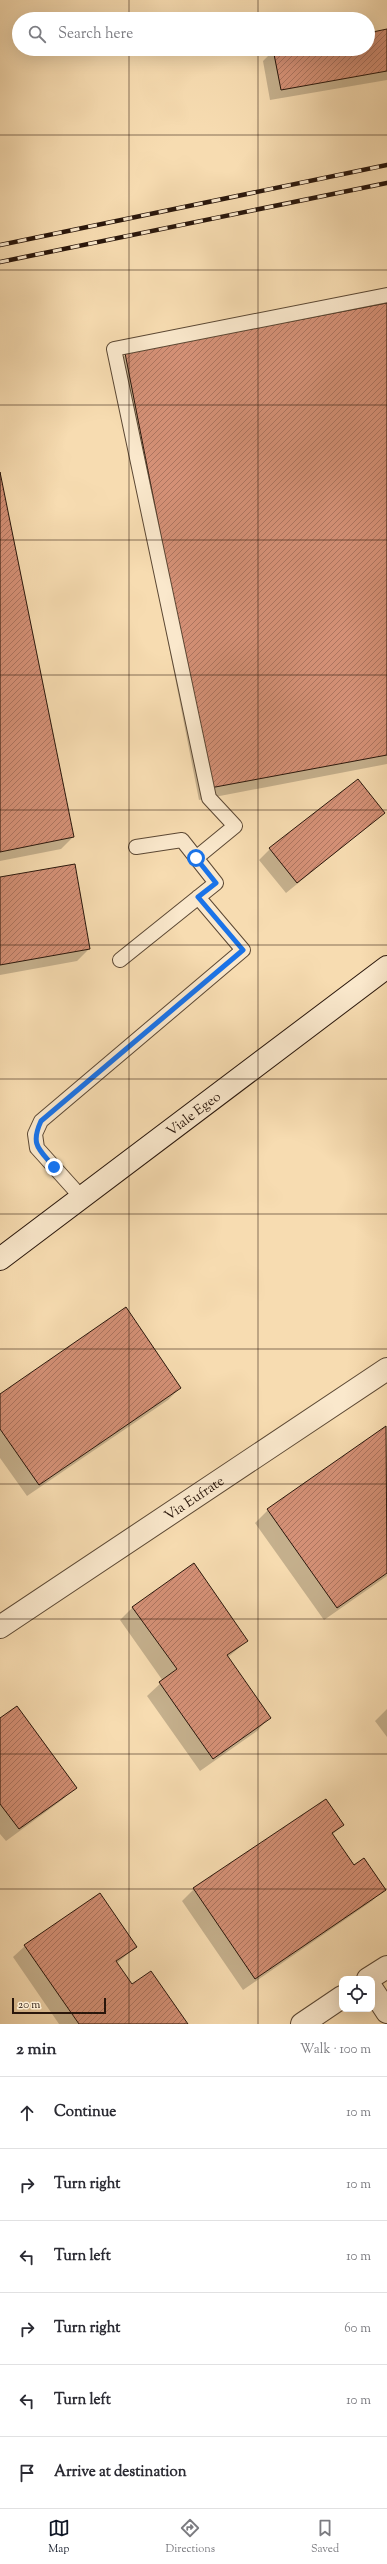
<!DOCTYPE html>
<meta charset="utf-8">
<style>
body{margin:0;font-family:"Sorts Mill Goudy",serif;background:#f2f2f3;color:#2b2b33}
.controls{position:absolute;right:12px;bottom:12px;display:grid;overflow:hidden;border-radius:8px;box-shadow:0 4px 16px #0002}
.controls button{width:36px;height:36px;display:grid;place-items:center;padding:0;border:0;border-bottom:1px solid #e1e1e2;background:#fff;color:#2b2b33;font:20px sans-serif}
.scale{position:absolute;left:12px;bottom:10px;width:94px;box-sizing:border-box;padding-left:4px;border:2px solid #29160b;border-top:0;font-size:11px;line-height:14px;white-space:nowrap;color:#29160b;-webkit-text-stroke:3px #fae8cc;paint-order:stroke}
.stop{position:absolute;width:12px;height:12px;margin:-9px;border:3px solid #1a73e8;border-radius:50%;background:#fff}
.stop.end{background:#1a73e8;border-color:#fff;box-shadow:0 1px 4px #0008}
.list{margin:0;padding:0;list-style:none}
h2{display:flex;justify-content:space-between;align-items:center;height:52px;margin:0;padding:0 16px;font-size:17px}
h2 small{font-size:13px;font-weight:400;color:#7c7c81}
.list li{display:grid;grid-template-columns:26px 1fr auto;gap:12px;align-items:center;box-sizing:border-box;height:72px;padding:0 16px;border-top:1px solid #e1e1e2}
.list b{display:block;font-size:15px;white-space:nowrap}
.list em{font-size:13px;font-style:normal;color:#7c7c81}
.icon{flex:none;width:22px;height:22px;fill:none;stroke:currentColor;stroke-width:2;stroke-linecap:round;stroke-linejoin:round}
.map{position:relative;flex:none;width:387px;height:2024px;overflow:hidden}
.search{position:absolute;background:#fff;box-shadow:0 4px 16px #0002;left:12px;right:12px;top:12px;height:44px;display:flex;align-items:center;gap:10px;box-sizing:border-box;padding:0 14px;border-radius:22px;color:#7c7c81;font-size:15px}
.sheet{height:484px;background:#fff}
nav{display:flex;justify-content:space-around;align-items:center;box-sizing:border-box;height:56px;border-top:1px solid #e1e1e2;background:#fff;font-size:11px;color:#7c7c81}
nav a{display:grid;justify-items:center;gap:2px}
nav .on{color:#111827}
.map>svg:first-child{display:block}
.shadow{fill:#0003}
.building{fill:url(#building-hatch);stroke:#29160b}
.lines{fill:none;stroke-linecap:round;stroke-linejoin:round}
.service-casing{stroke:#5c4834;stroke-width:16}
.minor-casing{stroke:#5c4834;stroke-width:24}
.secondary-casing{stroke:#29160b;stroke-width:24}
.service{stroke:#fae8cc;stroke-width:14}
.minor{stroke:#fae8cc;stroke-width:22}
.secondary{stroke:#fae8cc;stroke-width:22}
.rail-casing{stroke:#29160b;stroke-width:4.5}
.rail{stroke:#fae8cc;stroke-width:3;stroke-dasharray:9;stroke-linecap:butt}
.route{stroke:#1a73e8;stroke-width:5}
.grid{fill:none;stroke:#29160b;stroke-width:1;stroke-opacity:0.55}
.labels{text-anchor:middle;stroke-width:3;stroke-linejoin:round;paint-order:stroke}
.street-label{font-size:14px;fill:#29160b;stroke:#fae8cc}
</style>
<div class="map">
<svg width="387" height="2024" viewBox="0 0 387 2024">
<defs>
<pattern id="building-hatch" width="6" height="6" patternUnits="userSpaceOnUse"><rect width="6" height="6" fill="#d59177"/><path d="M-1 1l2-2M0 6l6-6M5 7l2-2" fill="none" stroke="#ad7560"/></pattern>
</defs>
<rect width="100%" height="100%" fill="#f7dcb1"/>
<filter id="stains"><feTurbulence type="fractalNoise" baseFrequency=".005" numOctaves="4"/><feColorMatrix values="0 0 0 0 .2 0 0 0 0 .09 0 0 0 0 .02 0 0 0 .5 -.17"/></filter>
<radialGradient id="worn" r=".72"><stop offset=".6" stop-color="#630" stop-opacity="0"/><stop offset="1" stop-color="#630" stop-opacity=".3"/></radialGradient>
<path class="shadow" d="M387,30V80L270,100L263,61L274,50L368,49V34Z
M387,304V764L199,800L114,366L126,354Z
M0,477L73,837L61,849L0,861Z
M384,813L286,893L259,860L270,849Z
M0,878L89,949L77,961L0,975Z
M180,1388L168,1400L27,1496L0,1458V1395Z
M386,1428L387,1576L324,1620L255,1523L268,1510Z
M133,1607L247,1641L227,1658L269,1718L257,1731L200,1771L147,1696L163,1681L120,1620Z
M387,1709V1737L375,1721Z
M0,1719L75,1787L62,1800L6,1841L0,1834Z
M343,1825L332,1835L354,1866L384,1889L372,1901L243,1990L182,1901L194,1889Z
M25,1946L136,1947L116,1964L132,1986L187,2024H59L13,1957Z"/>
<path class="building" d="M387,29V71L281,90L273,49H368V33Z
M387,303V755L210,788L125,353Z
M0,472L74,837L0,852Z
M358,779L385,813L297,883L269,848Z
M75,864L90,949L0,965V877Z
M126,1307L181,1388L39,1485L0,1429V1394Z
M386,1426L387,1573L337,1608L267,1509Z
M194,1563L248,1641L227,1655L271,1718L213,1759L159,1682L177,1669L132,1607Z
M17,1706L77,1788L19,1829L0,1804V1718Z
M326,1799L344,1825L332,1833L354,1865L364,1858L386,1890L255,1979L193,1888Z
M100,1893L137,1947L116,1961L132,1984L151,1971L188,2024H79L24,1945Z"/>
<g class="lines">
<defs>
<path id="service" d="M196,858L235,826L209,798L114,349L387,295
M120,960L216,883L182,840L136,847
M82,1198L37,1148L35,1134L41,1121L243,950L198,897"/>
<g id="minor">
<path id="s1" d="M0,1627L387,1369"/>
<path d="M368,1979L387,1967"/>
<path d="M372,1989L387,2012"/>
<path d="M302,2024L342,1997"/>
</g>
<g id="secondary">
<path id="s2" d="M0,1259L387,967"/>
</g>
</defs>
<use href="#service" class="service-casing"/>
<use href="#minor" class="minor-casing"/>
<use href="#secondary" class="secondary-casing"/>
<use href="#service" class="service"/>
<use href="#minor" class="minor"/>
<use href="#secondary" class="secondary"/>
<defs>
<path id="rail" d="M0,245L387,165
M0,262L387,183"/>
</defs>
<use href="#rail" class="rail-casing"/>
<use href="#rail" class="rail"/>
</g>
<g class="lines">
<path class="route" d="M54,1167C39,1149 30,1145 41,1121L243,950L198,897L216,883L196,858"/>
</g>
<path class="grid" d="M129,0V19M258,0V19M129,49V2024M258,49V2024M0,135H387M0,270H387M0,405H387M0,540H387M0,675H387M0,810H387M0,945H387M0,1079H387M0,1214H387M0,1349H387M0,1484H387M0,1619H387M0,1754H387M0,1889H387"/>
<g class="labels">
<g class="street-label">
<text dy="5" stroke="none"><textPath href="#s2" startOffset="242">Viale Egeo</textPath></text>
<text dy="5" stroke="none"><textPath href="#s1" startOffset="233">Via Eufrate</textPath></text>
</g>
</g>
<rect width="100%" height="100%" filter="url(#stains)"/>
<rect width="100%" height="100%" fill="url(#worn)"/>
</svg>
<div class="controls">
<button><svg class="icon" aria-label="locate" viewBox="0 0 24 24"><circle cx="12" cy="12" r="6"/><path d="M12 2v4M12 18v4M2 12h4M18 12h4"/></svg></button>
</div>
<div class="scale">20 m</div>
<div class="stop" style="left:196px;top:858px"></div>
<div class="stop end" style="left:54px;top:1167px"></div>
<div class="search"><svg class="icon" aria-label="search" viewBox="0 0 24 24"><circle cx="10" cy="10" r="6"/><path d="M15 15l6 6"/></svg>Search here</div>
</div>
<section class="sheet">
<h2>2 min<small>Walk · 100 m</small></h2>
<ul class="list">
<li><svg class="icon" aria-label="ahead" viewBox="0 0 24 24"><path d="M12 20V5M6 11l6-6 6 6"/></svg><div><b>Continue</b></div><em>10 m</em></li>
<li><svg class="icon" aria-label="right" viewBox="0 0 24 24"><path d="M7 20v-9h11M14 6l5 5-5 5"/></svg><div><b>Turn right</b></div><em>10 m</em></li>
<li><svg class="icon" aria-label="left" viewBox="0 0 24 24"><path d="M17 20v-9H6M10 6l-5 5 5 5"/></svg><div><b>Turn left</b></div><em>10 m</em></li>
<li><svg class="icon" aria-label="right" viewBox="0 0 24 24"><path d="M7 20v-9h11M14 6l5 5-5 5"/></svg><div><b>Turn right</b></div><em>60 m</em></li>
<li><svg class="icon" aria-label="left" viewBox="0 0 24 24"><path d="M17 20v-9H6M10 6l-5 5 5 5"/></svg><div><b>Turn left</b></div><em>10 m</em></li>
<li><svg class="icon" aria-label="arrive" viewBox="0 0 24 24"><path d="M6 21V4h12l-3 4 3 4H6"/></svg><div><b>Arrive at destination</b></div></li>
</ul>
</section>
<nav>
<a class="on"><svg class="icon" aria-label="map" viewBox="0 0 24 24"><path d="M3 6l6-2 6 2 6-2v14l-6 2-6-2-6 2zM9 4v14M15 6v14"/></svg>Map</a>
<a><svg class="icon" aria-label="directions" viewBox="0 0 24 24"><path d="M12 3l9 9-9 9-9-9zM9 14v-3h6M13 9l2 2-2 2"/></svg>Directions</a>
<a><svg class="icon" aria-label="saved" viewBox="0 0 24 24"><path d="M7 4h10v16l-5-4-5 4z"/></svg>Saved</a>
</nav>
